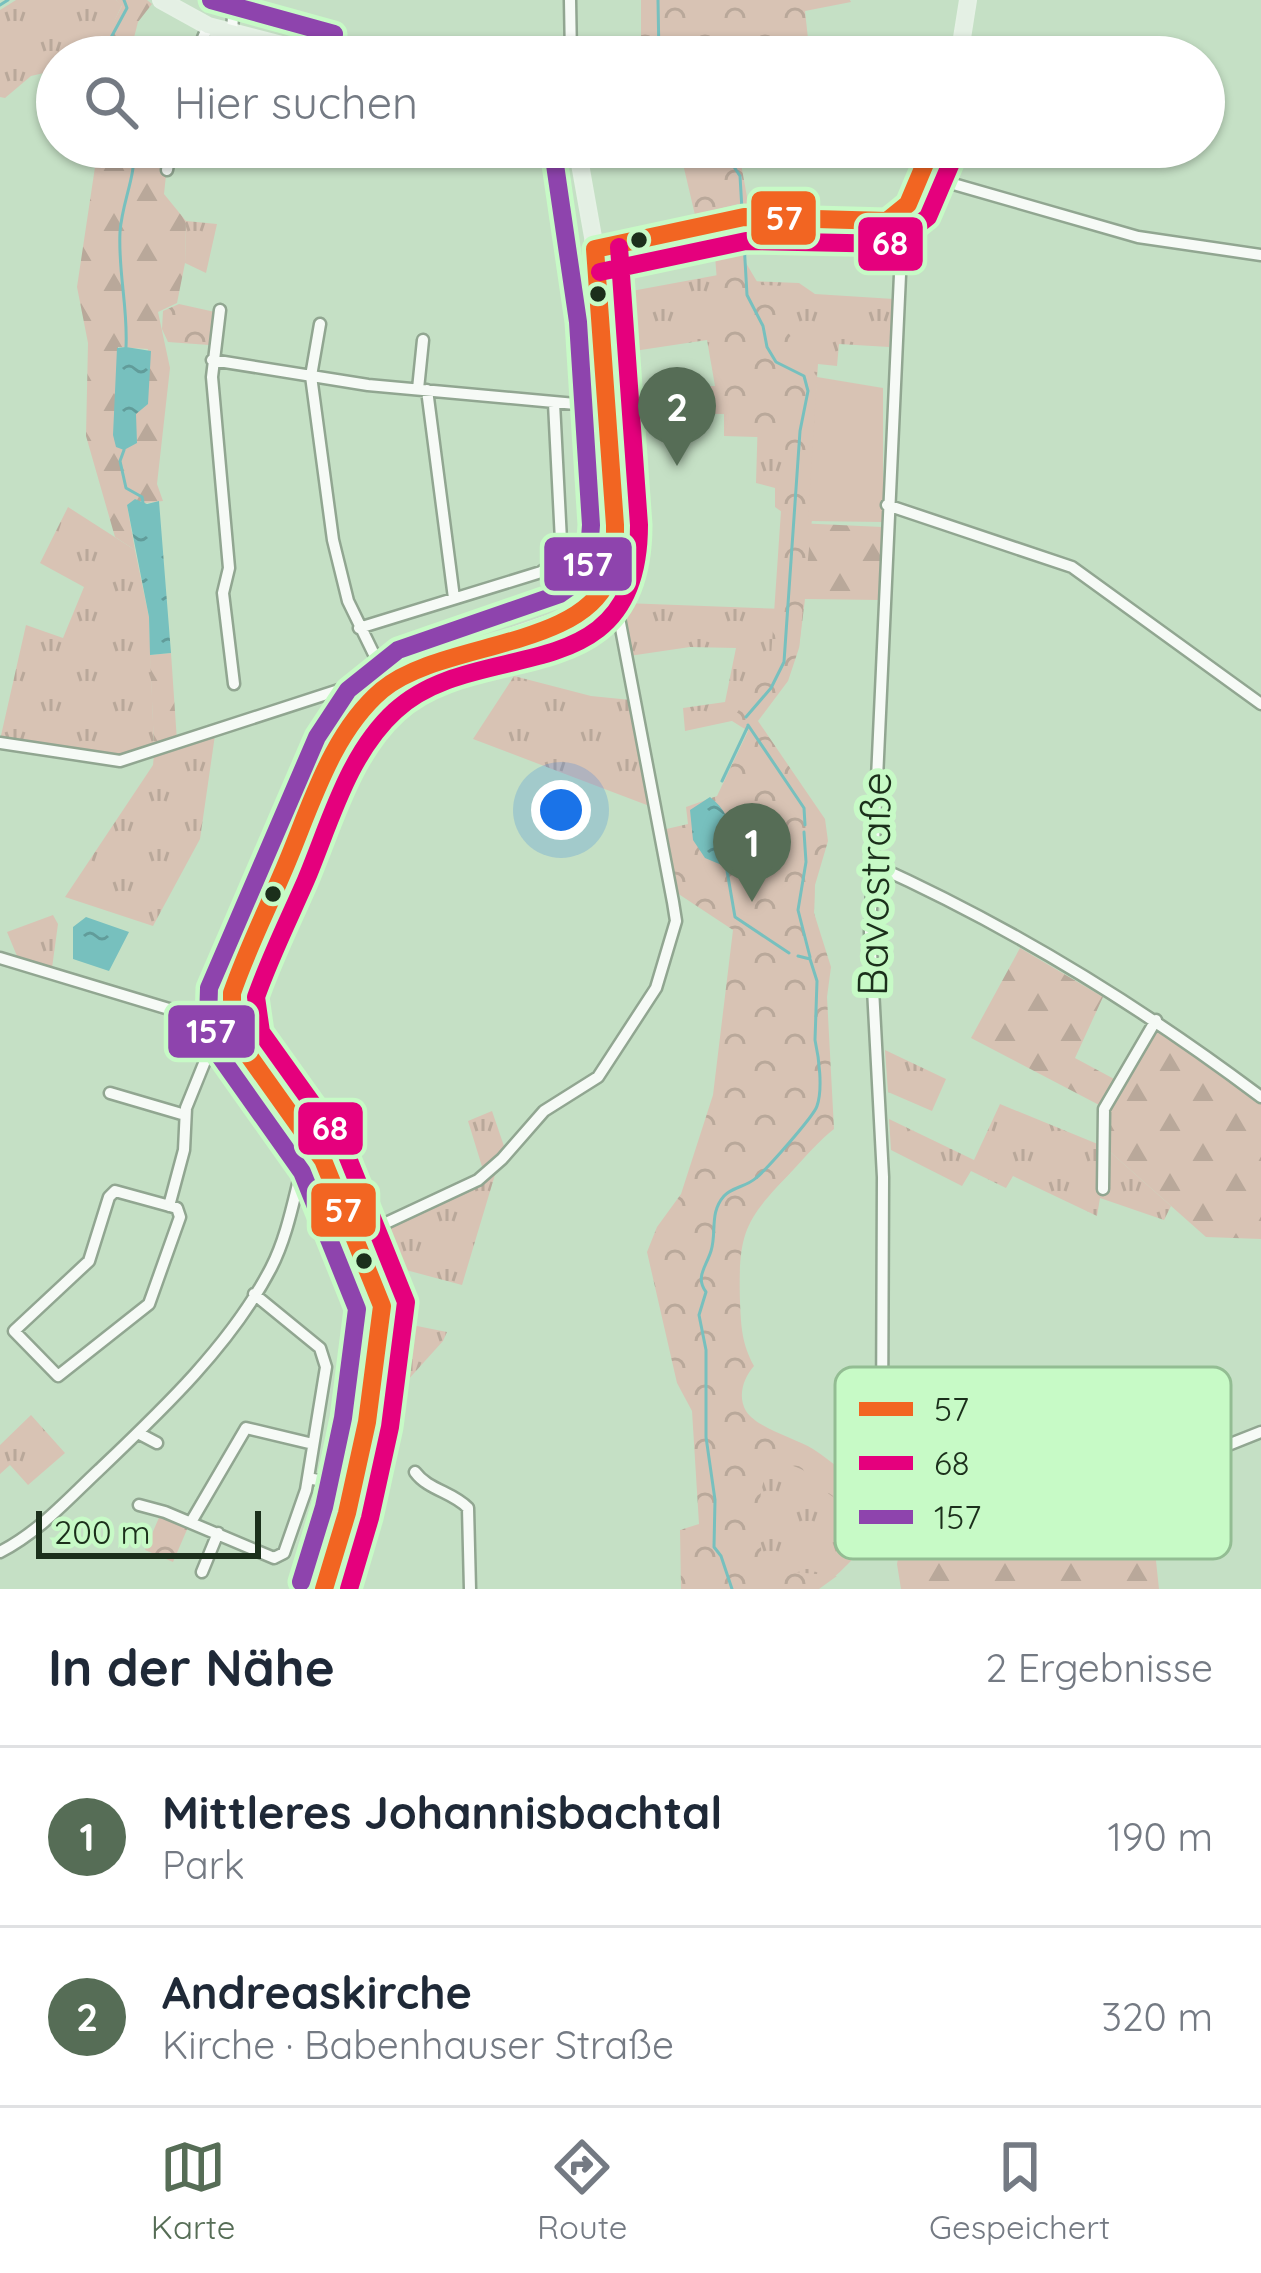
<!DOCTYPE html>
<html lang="de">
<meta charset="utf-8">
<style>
body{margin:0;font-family:Quicksand,sans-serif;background:#f6f6f7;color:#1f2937}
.scale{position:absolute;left:36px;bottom:30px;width:225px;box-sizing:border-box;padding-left:12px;border:6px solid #1b2f1b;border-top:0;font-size:33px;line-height:42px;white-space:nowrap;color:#1b2f1b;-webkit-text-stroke:9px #c7fac6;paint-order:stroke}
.you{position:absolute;left:561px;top:810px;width:42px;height:42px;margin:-30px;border:9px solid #fff;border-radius:50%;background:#1a73e8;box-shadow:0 0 0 18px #1a73e833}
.badge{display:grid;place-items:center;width:78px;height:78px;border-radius:50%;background:#566d56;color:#fff;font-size:39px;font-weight:700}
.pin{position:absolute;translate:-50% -99px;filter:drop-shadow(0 3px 6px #0008)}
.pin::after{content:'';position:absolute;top:63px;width:42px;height:36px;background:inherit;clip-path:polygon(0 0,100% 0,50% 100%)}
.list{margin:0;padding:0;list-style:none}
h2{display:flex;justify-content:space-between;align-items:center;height:156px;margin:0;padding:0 48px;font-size:51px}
h2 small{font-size:39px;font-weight:400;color:#747a83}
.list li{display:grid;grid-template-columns:78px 1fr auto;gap:36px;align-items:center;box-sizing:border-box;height:180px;padding:0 48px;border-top:3px solid #e0e1e3}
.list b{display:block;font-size:45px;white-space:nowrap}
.list p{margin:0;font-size:39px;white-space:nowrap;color:#747a83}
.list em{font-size:39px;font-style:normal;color:#747a83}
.icon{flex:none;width:66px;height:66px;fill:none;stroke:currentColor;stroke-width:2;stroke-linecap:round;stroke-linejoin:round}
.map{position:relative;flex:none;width:1261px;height:1589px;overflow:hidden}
.search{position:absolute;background:#fff;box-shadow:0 3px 9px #0004;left:36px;right:36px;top:36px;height:132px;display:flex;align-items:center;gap:30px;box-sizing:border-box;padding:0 42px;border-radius:66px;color:#747a83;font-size:45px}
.sheet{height:516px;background:#fff}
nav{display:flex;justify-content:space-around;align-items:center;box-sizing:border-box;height:168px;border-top:3px solid #e0e1e3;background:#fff;font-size:33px;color:#747a83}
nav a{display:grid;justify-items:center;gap:6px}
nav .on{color:#566d56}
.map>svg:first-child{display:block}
.grass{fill:url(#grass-tufts)}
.forest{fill:url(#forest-firs);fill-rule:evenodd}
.park{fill:url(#park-crowns)}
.pitch{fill:#d8c3b4}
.water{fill:url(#water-ripples)}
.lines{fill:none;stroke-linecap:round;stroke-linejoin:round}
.stream{stroke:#77c0be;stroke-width:3}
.minor-casing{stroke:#91a691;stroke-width:15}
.major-casing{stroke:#e5f1e5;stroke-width:18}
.minor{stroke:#f6faf6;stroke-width:10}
.major{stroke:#e4f0e4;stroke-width:14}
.bus-1-casing{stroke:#c7fac6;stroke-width:27}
.bus-2-casing{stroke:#c7fac6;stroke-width:27}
.bus-3-casing{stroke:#c7fac6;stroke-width:27}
.bus-1{stroke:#f26522;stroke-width:18}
.bus-2{stroke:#e5007d;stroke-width:18}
.bus-3{stroke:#8e44ad;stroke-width:18}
.bus-dot{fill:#1b2f1b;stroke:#c7fac6;stroke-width:4.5}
.labels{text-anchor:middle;stroke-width:12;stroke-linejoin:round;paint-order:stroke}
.street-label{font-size:42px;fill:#1b2f1b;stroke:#c7fac6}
.key{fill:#c7fac6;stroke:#93bd93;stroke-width:3}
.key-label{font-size:33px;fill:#1b2f1b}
.line-badge{stroke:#c7fac6;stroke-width:4.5}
.badge-label{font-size:33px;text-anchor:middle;font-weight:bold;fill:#fff}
</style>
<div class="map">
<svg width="1261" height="1589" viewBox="0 0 1261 1589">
<defs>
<pattern id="grass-tufts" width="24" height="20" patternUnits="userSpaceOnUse" patternTransform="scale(3)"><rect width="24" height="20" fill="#d8c3b4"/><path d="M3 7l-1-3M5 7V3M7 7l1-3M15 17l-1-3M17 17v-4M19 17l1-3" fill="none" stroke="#b9a89a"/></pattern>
<pattern id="forest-firs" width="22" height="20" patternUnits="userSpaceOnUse" patternTransform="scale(3)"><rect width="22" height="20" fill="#d8c3b4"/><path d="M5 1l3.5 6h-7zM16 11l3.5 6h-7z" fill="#b9a89a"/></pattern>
<pattern id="park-crowns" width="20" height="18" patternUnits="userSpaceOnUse" patternTransform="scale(3)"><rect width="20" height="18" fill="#d8c3b4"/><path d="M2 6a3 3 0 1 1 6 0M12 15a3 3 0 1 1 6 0" fill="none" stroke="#b9a89a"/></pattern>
<pattern id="water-ripples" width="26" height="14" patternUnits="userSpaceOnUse" patternTransform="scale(3)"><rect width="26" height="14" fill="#77c0be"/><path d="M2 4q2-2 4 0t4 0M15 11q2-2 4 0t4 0" fill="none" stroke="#619c9a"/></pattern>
</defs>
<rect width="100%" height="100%" fill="#c5e0c5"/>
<path class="grass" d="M16,0H116L122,5L102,47V57H57V70L31,76L5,98L0,97V10Z
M186,221L217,224L206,273L185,263Z
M722,228L724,242L803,379L782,512L775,507V488L756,483L758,415L682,413L683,387L715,386L707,340L614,354L610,295L718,275L713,230Z
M750,281L799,283L815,294L894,299L889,347L839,344L837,366L818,364L808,521L801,467Z
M68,507L135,550L149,617L154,748L121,758L0,740L26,625L63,638L84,587L40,563Z
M624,603L785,609L783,647L741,719L685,731L683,708L725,702L736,648L690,647L629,656Z
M514,676L591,696L631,700L652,807L473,739Z
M215,735L200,839L153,926L65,897L153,765L154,754Z
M815,874L814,913L823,952L790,1173L767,1196L763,1194L735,1237L738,1417L858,1481L880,1488V1435L897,1515L889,1539C853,1545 848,1575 817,1587C796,1589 760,1589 737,1589L708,1291L811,953Z
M53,915L58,924L52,968L17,956L7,932Z
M885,1050L946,1079L932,1111L888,1092Z
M1116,1080L1108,1150L1171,1206L1164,1220L1100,1198L1097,1216L1013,1176L1006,1188L971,1171L962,1186L891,1150L889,1119L974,1160L1000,1104L1100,1145L1098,1112Z
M492,1111L505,1149L484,1173L468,1121Z
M497,1168L462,1285L376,1262L366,1236Z
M392,1321L447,1332L443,1341L379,1412Z
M31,1415L65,1453L28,1485L10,1465L0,1474V1445Z"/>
<path class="forest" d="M116,0H147L152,4L138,22L129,57H102L104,40L122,6Z
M98,147H169L164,194L186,221L185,263L177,303L158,312L170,368L157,484L163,501L127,505L135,550L115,537L86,436L88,343L77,287ZM118,347L148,349L138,411L116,447Z
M797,523L882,527L880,600L805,599L799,648H787Z
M171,653L177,741L154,748L150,655Z
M1020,948L1103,997L1075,1058L1116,1080L1101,1106L971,1038Z
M1157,1026L1261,1102V1239L1206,1237L1108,1150L1105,1112Z
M1145,1457L1159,1589H901L897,1564L901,1541L962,1502L991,1469Z"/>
<path class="park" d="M641,0H850L851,2L805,11L810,57H641Z
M679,147H738L749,208L738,204L695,215Z
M746,225V263L759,285L784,286V326L817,377L812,519L799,648L788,681L758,721L825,819L828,841L815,885L814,913L831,967L827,997L834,1129C819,1141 807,1155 794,1169C745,1220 738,1230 740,1302C741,1327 742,1344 754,1366C744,1377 737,1396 746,1411C758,1429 795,1438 813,1449C835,1463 854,1484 880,1488L873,1513C858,1508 842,1504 829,1494C820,1487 812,1474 801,1469C745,1441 761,1542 763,1569L837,1576L819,1589H681L680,1530L699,1524L692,1411L677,1383L647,1252L657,1227L681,1194L713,1095L733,930L674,891L662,830L688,824L686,807L717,796L748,731L732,721L771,657L786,438L724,436V396L714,329L720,320L713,230L719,233Z
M179,304L215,312L209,345L168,342L162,329L163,311Z
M161,1513L189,1525L173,1562L145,1550Z"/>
<path class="pitch" d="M817,377L883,388V522L808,521Z"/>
<path class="water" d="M126,347L151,351L148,404L136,414L137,443L124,450L116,447L113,435L117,348Z
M135,499L147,504L159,501L171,653L150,655L149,617L127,505Z
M710,797C731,813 742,844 724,866L705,858L693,840L690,810Z
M86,917L129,932L109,971L73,959V927Z"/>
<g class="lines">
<path class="stream" d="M658,0L659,57
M0,5L8,0
M107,57V45L127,8L124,0
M721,147L740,176L742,210
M743,225L747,295L763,326L767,347L776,362L804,376L808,391L800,431L784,662L771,688L746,717
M126,347C128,307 118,272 120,232C122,202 136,177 134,147
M124,450L120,461L126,488L142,497L143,503
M748,725L804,808L805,825
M335,742L348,718
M722,781L748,726
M804,832L806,862L798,910L810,957
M726,865L735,917L789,953
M331,1543L340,1505
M732,1589L721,1556L714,1547L715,1500L706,1437V1350L699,1315L706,1292C695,1277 706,1267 711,1251C717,1232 709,1213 724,1196C732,1187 746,1187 756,1178C766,1170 814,1116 817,1106C823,1089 819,1058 815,1040L817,981L810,959L798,956"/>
<defs>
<path id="minor" d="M570,0L571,57
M232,32L234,0
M195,57L208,26
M167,170L171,147
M922,175L1138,237L1261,255
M892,219L901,238V253L870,932L883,1177L882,1430L900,1505L892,1547
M220,310L212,377L229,568L223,593L234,684
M320,324L311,376L333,540L348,601L387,681
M212,360L368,385L608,407
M418,389L423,340
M427,390L454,598
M887,505L1072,567L1261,704
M359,628L541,572L556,561L561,541L554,403
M0,743L120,761L382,676
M872,864C1010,926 1140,1006 1261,1097
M0,958L212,1022L218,1029
M110,1093L185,1115
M1103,1189L1104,1109L1156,1020
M115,1191L177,1208L180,1217L149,1304L58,1376L14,1331L89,1261L109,1197Z
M169,1206L184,1150L186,1108L218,1029
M356,1237L478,1180L502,1159L544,1111L598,1077L656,988L676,921L673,902L616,602L602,591
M138,1433L157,1443
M1228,1445L1261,1432
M415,1472C428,1490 453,1492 468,1508L470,1589
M308,1478L353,1487
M139,1505L165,1512L274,1558L284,1553L306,1490L326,1367L320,1348L254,1294
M191,1522L246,1428L313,1444
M0,1552C39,1532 67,1500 99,1470C161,1411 231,1345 271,1268C289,1233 295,1191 306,1153
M202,1572L218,1533"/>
<path id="major" d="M161,0L208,26L328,57
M959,57L968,0
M595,249L744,217L887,221L908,204L932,147
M324,1589L347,1513L367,1422L382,1306L323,1160L239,1042L232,1016V993L339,747L367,705L408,672L571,616L595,599L611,574L615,525L602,320L593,237L577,147"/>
</defs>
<use href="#minor" class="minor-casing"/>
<use href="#major" class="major-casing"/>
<use href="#minor" class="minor"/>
<use href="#major" class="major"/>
<defs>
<path id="bus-1" d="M595,249L744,217L887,221L908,204L932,147
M324,1589L347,1513L367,1422L382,1306L323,1160L239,1042L232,1016V993C246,952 265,914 282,874C309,813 329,735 382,690C439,642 579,649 608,579C616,562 615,543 615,525L595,249"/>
<path id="bus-2" d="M600,272L746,241L894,244L928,217L954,156
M349,1589L370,1518L390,1427L406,1302L344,1148L261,1032L256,997C270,957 289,919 306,880C330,823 348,754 395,711C478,634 639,696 639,525L619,247"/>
<path id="bus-3" d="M211,0L334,34
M301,1582L324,1507L343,1418L357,1309L302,1172L217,1052L208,1020L209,988L317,737L348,690L398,650L560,594L577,582L588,566L591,525L578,322L553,151"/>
</defs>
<use href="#bus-1" class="bus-1-casing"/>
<use href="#bus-2" class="bus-2-casing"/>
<use href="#bus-3" class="bus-3-casing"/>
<use href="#bus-1" class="bus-1"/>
<use href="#bus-2" class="bus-2"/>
<use href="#bus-3" class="bus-3"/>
</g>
<g class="bus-dot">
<circle cx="639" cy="240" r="10"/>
<circle cx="598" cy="294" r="10"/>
<circle cx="273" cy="894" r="10"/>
<circle cx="364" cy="1261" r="10"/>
</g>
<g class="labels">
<g class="street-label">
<text transform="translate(874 884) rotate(-89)" y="15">Bavostraße</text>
</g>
</g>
<rect x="835" y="1367" width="396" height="192" rx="18" class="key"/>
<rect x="859" y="1402" width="54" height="14" fill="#f26522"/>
<rect x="859" y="1456" width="54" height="14" fill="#e5007d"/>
<rect x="859" y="1510" width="54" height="14" fill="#8e44ad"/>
<g class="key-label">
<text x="934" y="1421">57</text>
<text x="934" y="1475">68</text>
<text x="934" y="1529">157</text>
</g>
<g class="line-badge">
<rect x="749" y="189" width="69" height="58" rx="12" fill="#f26522"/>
<rect x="856" y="215" width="69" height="58" rx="12" fill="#e5007d"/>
<rect x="542" y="535" width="92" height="58" rx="12" fill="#8e44ad"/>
<rect x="166" y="1003" width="91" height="57" rx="12" fill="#8e44ad"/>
<rect x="296" y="1100" width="69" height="57" rx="12" fill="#e5007d"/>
<rect x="309" y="1181" width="69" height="58" rx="12" fill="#f26522"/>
</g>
<g class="badge-label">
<text x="784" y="230">57</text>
<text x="890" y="255">68</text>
<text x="588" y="576">157</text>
<text x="211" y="1043">157</text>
<text x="330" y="1140">68</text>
<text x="343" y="1222">57</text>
</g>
</svg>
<div class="scale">200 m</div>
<div class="you"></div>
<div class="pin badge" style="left:752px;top:902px">1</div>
<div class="pin badge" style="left:677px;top:466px">2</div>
<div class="search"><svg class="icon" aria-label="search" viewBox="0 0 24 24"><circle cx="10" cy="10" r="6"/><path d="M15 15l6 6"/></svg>Hier suchen</div>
</div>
<section class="sheet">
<h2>In der Nähe<small>2 Ergebnisse</small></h2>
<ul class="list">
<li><span class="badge">1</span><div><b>Mittleres Johannisbachtal</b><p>Park</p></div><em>190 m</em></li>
<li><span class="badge">2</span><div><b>Andreaskirche</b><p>Kirche · Babenhauser Straße</p></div><em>320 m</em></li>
</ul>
</section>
<nav>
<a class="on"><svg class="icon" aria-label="map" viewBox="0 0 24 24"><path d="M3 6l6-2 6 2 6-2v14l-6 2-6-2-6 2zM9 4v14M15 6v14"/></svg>Karte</a>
<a><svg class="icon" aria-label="directions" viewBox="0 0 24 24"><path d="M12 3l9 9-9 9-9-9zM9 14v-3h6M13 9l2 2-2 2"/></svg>Route</a>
<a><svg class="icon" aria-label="saved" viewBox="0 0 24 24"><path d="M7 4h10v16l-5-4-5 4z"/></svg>Gespeichert</a>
</nav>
